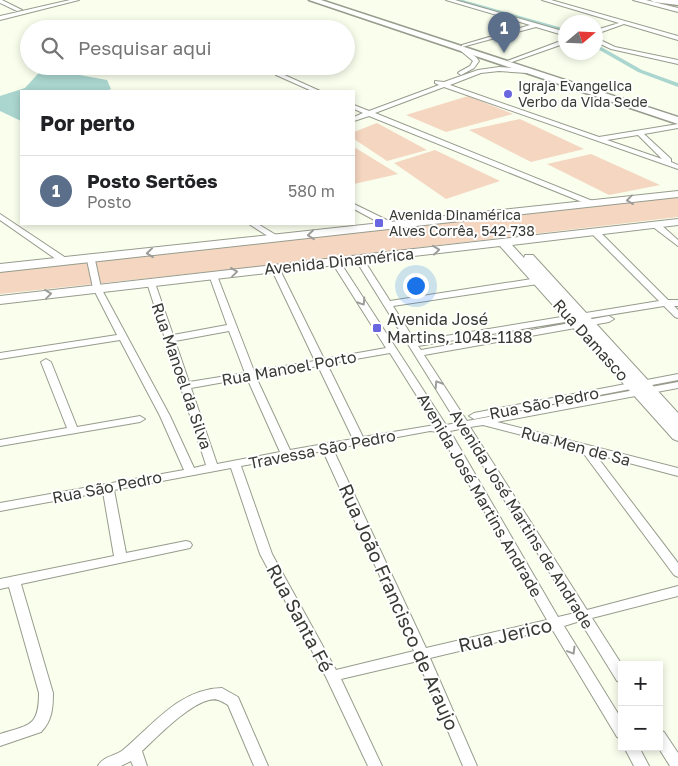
<!DOCTYPE html>
<html lang="pt">
<meta charset="utf-8">
<style>
body{margin:0;font-family:"Golos Text",sans-serif;background:#f6f6f6;color:#202124}
.controls{position:absolute;right:15px;bottom:15px;display:grid;overflow:hidden;border-radius:0px;box-shadow:0 2px 8px #0003}
.controls button{width:45px;height:45px;display:grid;place-items:center;padding:0;border:0;border-bottom:1px solid #e0e0e0;background:#fff;color:#202124;font:25px sans-serif}
.compass{position:absolute;left:558px;top:15px;width:45px;height:45px;border-radius:50%;background:#fff;box-shadow:0 2px 8px #0003;rotate:71deg}
.you{position:absolute;left:415px;top:285px;width:18px;height:18px;margin:-12px;border:4px solid #fff;border-radius:50%;background:#1a73e8;box-shadow:0 0 0 8px #1a73e833}
.badge{display:grid;place-items:center;width:32px;height:32px;border-radius:50%;background:#6966e0;color:#fff;font-size:16px;font-weight:700}
.pin{position:absolute;translate:-50% -41px;filter:drop-shadow(0 1px 2px #0008)}
.pin::after{content:'';position:absolute;top:26px;width:18px;height:15px;background:inherit;clip-path:polygon(0 0,100% 0,50% 100%)}
.list{margin:0;padding:0;list-style:none}
h2{display:flex;justify-content:space-between;align-items:center;height:65px;margin:0;padding:0 20px;font-size:21px}
h2 small{font-size:16px;font-weight:400;color:#757577}
.list li{display:grid;grid-template-columns:32px 1fr auto;gap:15px;align-items:center;box-sizing:border-box;height:70px;padding:0 20px;border-top:1px solid #e0e0e0}
.list b{display:block;font-size:19px;white-space:nowrap}
.list p{margin:0;font-size:16px;white-space:nowrap;color:#757577}
.list em{font-size:16px;font-style:normal;color:#757577}
.icon{flex:none;width:28px;height:28px;fill:none;stroke:currentColor;stroke-width:2;stroke-linecap:round;stroke-linejoin:round}
.map{position:relative;flex:none;width:678px;height:766px;overflow:hidden}
.search{position:absolute;background:#fff;box-shadow:0 2px 8px #0003;left:20px;top:20px;width:335px;height:55px;display:flex;align-items:center;gap:12px;box-sizing:border-box;padding:0 18px;border-radius:28px;color:#757577;font-size:19px}
.panel{position:absolute;background:#fff;box-shadow:0 2px 8px #0003;left:20px;top:90px;width:335px;height:135px;border-radius:0px}
.map>svg:first-child{display:block}
.green{fill:#f4d6c1}
.water{fill:#aad6cf}
.lines{fill:none;stroke-linecap:round;stroke-linejoin:round}
.canal{fill:#aad6cf;fill-rule:evenodd}
.street-casing{stroke:#979c8d;stroke-width:2}
.secondary-casing{stroke:#979c8d;stroke-width:2}
.primary-casing{stroke:#979c8d;stroke-width:3}
.street{fill:#fff;fill-rule:evenodd}
.secondary{fill:#fff;fill-rule:evenodd}
.primary{fill:#fff;fill-rule:evenodd}
.oneway{stroke:#9c9c9a}
.poi-dot{fill:#6966e0;stroke:#fff;stroke-width:2}
.labels{text-anchor:middle;stroke-width:4;stroke-linejoin:round;paint-order:stroke}
.far-poi-label{font-size:14px;fill:#383a34;stroke:#fff;text-anchor:start}
.street-label{font-size:16px;fill:#383a34;stroke:#fff}
.poi-label{font-size:16px;fill:#383a34;stroke:#fff;text-anchor:start}
.near-street-label{font-size:19px;fill:#383a34;stroke:#fff}
</style>
<div class="map">
<svg width="678" height="766" viewBox="0 0 678 766">
<rect width="100%" height="100%" fill="#f9feed"/>
<path class="green" d="M468,96L513,114L446,132L406,115Z
M520,119L584,149L531,162L469,130Z
M377,123L427,150L387,161L354,139V132Z
M354,147L398,174L354,184Z
M435,150L500,181L446,199L394,163Z
M591,154L660,185L609,195L547,164Z
M678,196V217L263,266L0,294V270Z"/>
<path class="water" d="M45,66H109L98,69L75,70L74,74L107,80L111,89L107,91H21V121L0,111V96L25,88Z"/>
<g class="lines">
<path class="canal" d="M454,0H463L566,29V33Z
M596,44L642,70L678,83V87L638,72L596,48Z"/>
<defs>
<path id="street" d="M0,0H2L22,10L17,11L0,3Z
M70,0H79L0,20V16Z
M446,0H455L566,32V36L536,27L462,47V45L530,25Z
M542,0H551L678,36V40L624,24L596,34V30L619,23Z
M596,38L615,47L678,60V64L611,49L596,42Z
M566,39V43L512,62L507,61Z
M463,48L476,57L479,61L474,68L461,75L458,73L459,72L470,66L473,61L461,51V49Z
M499,67L527,69L530,71L527,73L499,71L481,73L450,85L599,137L678,124V128L644,134L671,159V162L678,165V169L444,87L375,113L595,202V206H592L369,116L354,121V117L363,113L354,109V105L369,111L439,85L435,83V81L444,82L478,70ZM638,135L662,159L607,140Z
M276,73H280L320,91H312L276,75Z
M354,204L395,224L396,226L392,228H389L354,209Z
M0,214L69,260V264H63L0,220Z
M653,223H659L678,240V246L653,227Z
M249,224H258L281,238L277,240H274Z
M591,229H597L668,300H678V306H674L678,310V318L675,317L664,306L418,346L421,350L609,316L614,319L609,322L424,355L467,421L678,382V388L497,422L678,468V476L595,454L678,563V577L674,575L581,450L483,425L470,427L587,610L678,586V596L592,618L622,665V682L617,681L580,621L564,626L622,720V739L617,737L552,629L430,658L477,766H463L418,661L341,679L382,766H368L326,677L260,554L231,468L114,490L126,553L186,541L190,542L192,545L190,548L21,584L53,693C53,708 52,721 41,732L0,746V734C29,725 39,727 39,693L9,587L0,589V579L114,556L103,492L0,511V503L184,470L160,416L120,340L0,359V353L117,335L93,288L87,260L88,258L91,257L95,260L101,288L170,416L194,468L206,465L147,283L148,281H154L155,283L173,335L227,325L209,275L213,272L216,273L254,371L315,361L271,268L275,265L279,268L324,359L386,348L331,261L335,258L338,259L446,425L457,423L355,259L356,257H362L390,301L538,278L542,281L538,284L393,306L415,341L659,301L591,233ZM229,331L245,373L189,382L175,341ZM390,353L435,425L363,437L327,364ZM318,366L353,439L290,450L256,377ZM247,378L280,452L217,464L191,388ZM460,429L575,613L558,617L450,431ZM430,431L439,432L547,620L426,648L333,449ZM323,451L414,651L336,670L272,554L241,466Z
M46,359L51,362L77,427L140,416L145,419L140,422L0,446V440L67,428L41,362Z
M678,374V380L474,419L469,416L474,413Z
M222,688L238,697L268,766H254L228,705C221,701 217,698 209,700C188,705 158,736 142,751L147,766H133L131,761L121,766H98C102,757 115,756 123,750C153,725 179,689 222,688Z
M659,730L664,732L678,753V766H670L658,747Z
M624,747H639L649,766H634Z"/>
<path id="secondary" d="M633,0H646L678,8V12Z
M678,191V197L0,272V264Z
M678,219V225L512,245L524,258L525,255H533L678,413V441L673,439L500,246L0,304V296Z"/>
<path id="primary" d="M309,0H321L678,117V124Z
M650,0H678V5L654,2Z"/>
</defs>
<use href="#street" class="street-casing"/>
<use href="#secondary" class="secondary-casing"/>
<use href="#primary" class="primary-casing"/>
<use href="#street" class="street"/>
<use href="#secondary" class="secondary"/>
<use href="#primary" class="primary"/>
</g>
<defs><path id="oneway-chevron" d="M-2-3.5L2.5 0L-2 3.5" fill="none" stroke-width="1.6" stroke-linecap="round" stroke-linejoin="round" transform="scale(1.25)"/></defs>
<g class="oneway">
<use href="#oneway-chevron" transform="translate(630 200) rotate(173)"/>
<use href="#oneway-chevron" transform="translate(311 235) rotate(174)"/>
<use href="#oneway-chevron" transform="translate(436 250) rotate(-6)"/>
<use href="#oneway-chevron" transform="translate(150 253) rotate(174)"/>
<use href="#oneway-chevron" transform="translate(234 272) rotate(-7)"/>
<use href="#oneway-chevron" transform="translate(48 294) rotate(-7)"/>
<use href="#oneway-chevron" transform="translate(362 302) rotate(57)"/>
<use href="#oneway-chevron" transform="translate(438 384) rotate(-122)"/>
<use href="#oneway-chevron" transform="translate(572 651) rotate(59)"/>
</g>
<g class="poi-dot">
<circle cx="508" cy="94" r="5"/>
<rect x="374" y="218" width="10" height="10" rx="2.5"/>
<rect x="372" y="323" width="10" height="10" rx="2.5"/>
</g>
<g class="labels">
<g class="far-poi-label">
<text x="518" y="91">Igraja Evangelica<tspan x="518" dy="16">Verbo da Vida Sede</tspan></text>
<text x="389" y="220">Avenida Dinamérica<tspan x="389" dy="16">Alves Corrêa, 542-738</tspan></text>
</g>
<g class="street-label">
<text transform="translate(339 261) rotate(-6)" y="6">Avenida Dinamérica</text>
<text transform="translate(591 340) rotate(48)" y="6">Rua Damasco</text>
<text transform="translate(289 368) rotate(-10)" y="6">Rua Manoel Porto</text>
<text transform="translate(182 376) rotate(71)" y="6">Rua Manoel da Silva</text>
<text transform="translate(544 403) rotate(-11)" y="6">Rua São Pedro</text>
<text transform="translate(576 446) rotate(15)" y="6">Rua Men de Sa</text>
<text transform="translate(322 449) rotate(-11)" y="6">Travessa São Pedro</text>
<text transform="translate(107 487) rotate(-11)" y="6">Rua São Pedro</text>
<text transform="translate(480 495) rotate(60)" y="6">Avenida José Martins Andrade</text>
<text transform="translate(522 519) rotate(58)" y="6">Avenida José Martins de Andrade</text>
</g>
<g class="poi-label">
<text x="387" y="325">Avenida José<tspan x="387" dy="18">Martins, 1048-1188</tspan></text>
</g>
<g class="near-street-label">
<text transform="translate(399 607) rotate(66)" y="7">Rua João Francisco de Araujo</text>
<text transform="translate(300 618) rotate(62)" y="7">Rua Santa Fé</text>
<text transform="translate(505 635) rotate(-13)" y="7">Rua Jerico</text>
</g>
</g>
</svg>
<div class="controls">
<button>+</button>
<button>−</button>
</div>
<svg class="compass" viewBox="-18 -18 36 36"><path d="M0-13l5 13h-10z" fill="#e53935"/><path d="M0 13l5-13h-10z" fill="#757577"/></svg>
<div class="you"></div>
<div class="pin badge" style="left:504px;top:53px;background:#5c6f8a">1</div>
<div class="search"><svg class="icon" aria-label="search" viewBox="0 0 24 24"><circle cx="10" cy="10" r="6"/><path d="M15 15l6 6"/></svg>Pesquisar aqui</div>
<section class="panel">
<h2>Por perto<small></small></h2>
<ul class="list">
<li><span class="badge" style="background:#5c6f8a">1</span><div><b>Posto Sertões</b><p>Posto</p></div><em>580 m</em></li>
</ul>
</section>
</div>
